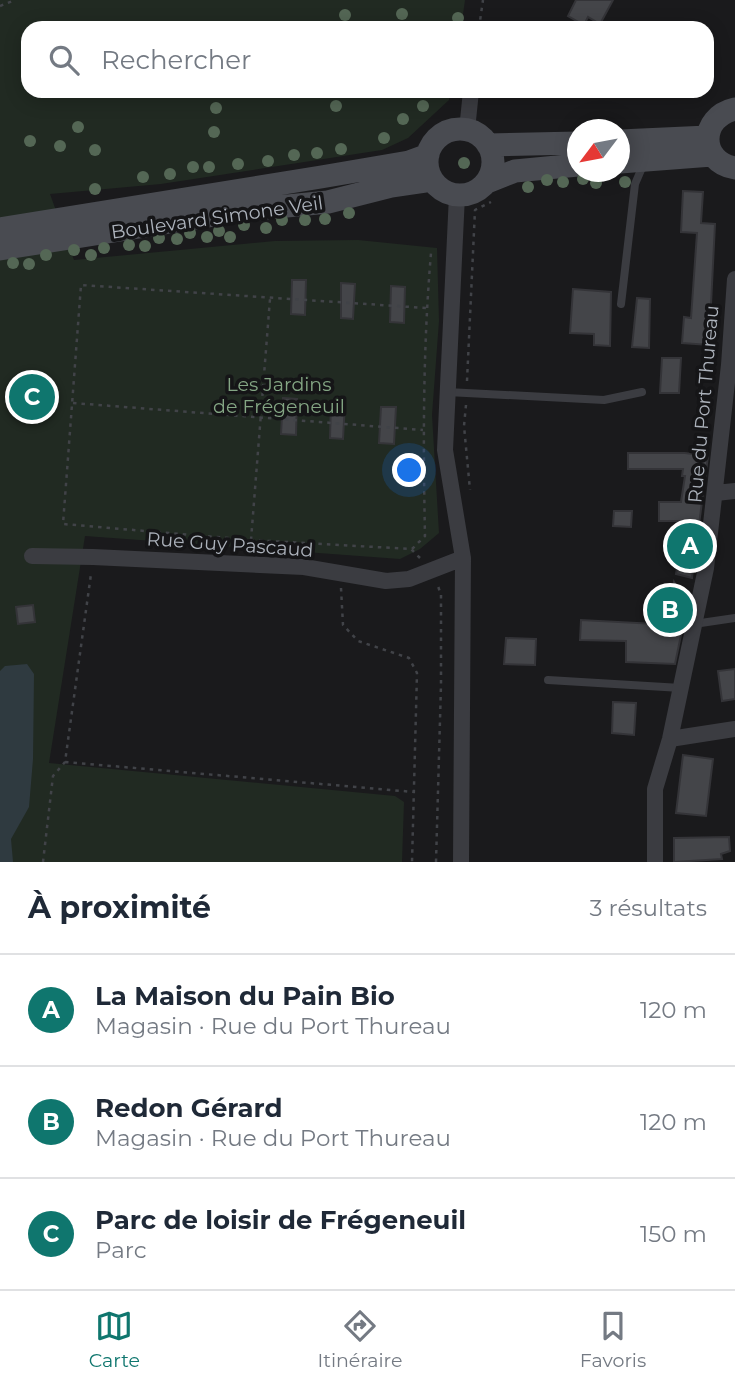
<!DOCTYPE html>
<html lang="fr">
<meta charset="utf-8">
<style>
body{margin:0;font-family:Montserrat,sans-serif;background:#f6f6f7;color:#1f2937}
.compass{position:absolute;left:567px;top:119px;width:63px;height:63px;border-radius:50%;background:#fff;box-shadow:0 4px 18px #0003;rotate:238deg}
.you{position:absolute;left:410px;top:471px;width:24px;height:24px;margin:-18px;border:5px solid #fff;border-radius:50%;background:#1a73e8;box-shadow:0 0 0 10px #1a73e833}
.badge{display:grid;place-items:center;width:46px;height:46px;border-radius:50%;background:#0f766e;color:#fff;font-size:23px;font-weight:700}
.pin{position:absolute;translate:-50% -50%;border:4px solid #fff;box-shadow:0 2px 7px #0006}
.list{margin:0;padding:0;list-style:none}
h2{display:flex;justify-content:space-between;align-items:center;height:91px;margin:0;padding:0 28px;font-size:30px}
h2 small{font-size:23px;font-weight:400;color:#747a83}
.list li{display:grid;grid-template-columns:46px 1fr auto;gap:21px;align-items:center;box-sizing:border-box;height:112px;padding:0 28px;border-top:2px solid #e0e1e3}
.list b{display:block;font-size:26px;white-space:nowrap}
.list p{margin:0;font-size:23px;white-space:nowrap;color:#747a83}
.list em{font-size:23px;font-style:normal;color:#747a83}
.icon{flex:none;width:38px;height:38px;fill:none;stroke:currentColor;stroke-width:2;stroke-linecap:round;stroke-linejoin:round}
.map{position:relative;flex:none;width:735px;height:862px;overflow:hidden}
.search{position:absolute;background:#fff;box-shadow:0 4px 18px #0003;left:21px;right:21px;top:21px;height:77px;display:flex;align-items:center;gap:18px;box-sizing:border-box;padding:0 24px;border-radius:21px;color:#747a83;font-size:26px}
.sheet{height:427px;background:#fff}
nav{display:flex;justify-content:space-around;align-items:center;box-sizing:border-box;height:98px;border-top:2px solid #e0e1e3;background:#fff;font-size:19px;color:#747a83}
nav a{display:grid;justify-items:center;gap:4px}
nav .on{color:#0f766e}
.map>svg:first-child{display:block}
.green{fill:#212a22}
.water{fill:#2f3a40}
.building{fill:#444549;stroke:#343438;stroke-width:2}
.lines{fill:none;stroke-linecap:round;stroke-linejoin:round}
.path{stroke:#414348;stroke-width:2.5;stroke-dasharray:3.5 5;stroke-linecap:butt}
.lane{stroke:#3b3c41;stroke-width:8}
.street{stroke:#3b3c41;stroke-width:16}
.secondary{stroke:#494b51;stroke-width:23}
.tree{fill:#546755}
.labels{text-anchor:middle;stroke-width:7;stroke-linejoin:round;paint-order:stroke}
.street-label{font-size:19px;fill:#acb2bb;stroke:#151517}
.park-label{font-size:19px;fill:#84a684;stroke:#151517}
</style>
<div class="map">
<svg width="735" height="862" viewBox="0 0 735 862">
<rect width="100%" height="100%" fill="#1a1a1c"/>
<path class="green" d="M0,0H465L461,28H28V91H450L449,100L408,138L382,150L161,184L50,194L74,260L275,241L358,240L437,248L439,321L432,415L439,533L420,549L400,559L85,536L49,763L395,796L404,802L402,862H0Z"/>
<path class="water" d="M27,664L34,674L33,759L29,807L11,839L13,862H0V671L5,666Z"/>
<path class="building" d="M576,0H613L600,24L588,17L584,25L568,16Z
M683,191L703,192L701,223L715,224L709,345L682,343L684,317L691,318L697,233L681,232Z
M292,280H306L305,315L291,314Z
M341,283L355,284L353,319L341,318Z
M391,286L405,287L404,323L390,322Z
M573,289L611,292L610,346L594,345V334L570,333Z
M637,298L650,299L649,348L632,347Z
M662,358H681L679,393H660Z
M283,398L297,399L296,435L281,434Z
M331,402L345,403L343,439L330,438Z
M381,407H396L394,444L379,443Z
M628,453H685L708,456L692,578L676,574L685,521H659V502H681L685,476H682L683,469H628Z
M614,511H632L631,527L613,526Z
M674,582L687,606L675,664L626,662V641L580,640L581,620L656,624L661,593L672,595Z
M33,605L35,622L18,624L16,607Z
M506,638L536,639L535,665L504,664Z
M735,669V699L722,701L718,671Z
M613,702L636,703L634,735L612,733Z
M683,755L713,759L706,816L676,813Z
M729,837L730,851L721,854L722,859L674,862V838Z"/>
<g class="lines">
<path class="path" d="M0,6L15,0
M479,28L483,0
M467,381L475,210L491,202
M73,403L423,430
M466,405L464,426L470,490
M251,540L270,299
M412,549L425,536C423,441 423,347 431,253
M420,558L411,549L251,540L63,524L81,285L426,308
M341,588L343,625L358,641L409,658L417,673L412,862
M65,762L414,792
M43,862L53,776L65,762L91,574
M436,862L441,685V595L438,586"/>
<path class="lane" d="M621,304L635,184L644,163
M447,392L604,400L642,392
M694,624L735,618
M548,680L681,688"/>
<path class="street" d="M467,130L471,91
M457,195L445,450L463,558L461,862
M716,493L735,491
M32,556L93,557L304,567L386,581L409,579L463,558
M670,739L735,729
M655,862V789L670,739L706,568L729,365L735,279"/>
<path class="secondary" d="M735,109C699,117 699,162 735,168
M427 162a33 33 0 1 1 66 0a33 33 0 1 1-66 0Z
M620,141L708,137
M488,145L578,143
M620,162L712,155
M487,182L515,171L578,165
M0,229L321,177L409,162L428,155
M0,249L246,210L328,202L391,186L432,180"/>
</g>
<g class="tree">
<circle cx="402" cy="14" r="6"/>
<circle cx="345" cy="15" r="6"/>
<circle cx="458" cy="18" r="6"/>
<circle cx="336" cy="106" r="6"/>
<circle cx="423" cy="106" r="6"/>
<circle cx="216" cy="108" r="6"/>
<circle cx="403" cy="119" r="6"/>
<circle cx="78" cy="127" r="6"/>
<circle cx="214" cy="132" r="6"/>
<circle cx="384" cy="138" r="6"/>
<circle cx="30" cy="141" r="6"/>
<circle cx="60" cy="146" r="6"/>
<circle cx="341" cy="149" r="6"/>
<circle cx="95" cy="150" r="6"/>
<circle cx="317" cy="153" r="6"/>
<circle cx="294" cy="155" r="6"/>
<circle cx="268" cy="161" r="6"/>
<circle cx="464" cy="163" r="6"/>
<circle cx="238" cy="164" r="6"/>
<circle cx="193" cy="167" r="6"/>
<circle cx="209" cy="167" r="6"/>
<circle cx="170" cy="174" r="6"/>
<circle cx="143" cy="177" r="6"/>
<circle cx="583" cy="179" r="6"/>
<circle cx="547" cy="180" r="6"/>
<circle cx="563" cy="182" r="6"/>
<circle cx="625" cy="182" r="6"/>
<circle cx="596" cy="183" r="6"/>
<circle cx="528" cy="187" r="6"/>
<circle cx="95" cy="189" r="6"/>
<circle cx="349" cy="213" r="6"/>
<circle cx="325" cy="219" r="6"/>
<circle cx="282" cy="220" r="6"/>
<circle cx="305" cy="220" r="6"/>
<circle cx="244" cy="225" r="6"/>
<circle cx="266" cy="228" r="6"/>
<circle cx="219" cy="231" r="6"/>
<circle cx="190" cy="233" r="6"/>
<circle cx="207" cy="237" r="6"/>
<circle cx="230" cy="237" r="6"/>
<circle cx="159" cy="238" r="6"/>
<circle cx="177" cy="239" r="6"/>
<circle cx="129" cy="245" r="6"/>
<circle cx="145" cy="246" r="6"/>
<circle cx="104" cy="248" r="6"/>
<circle cx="74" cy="250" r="6"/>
<circle cx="46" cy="255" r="6"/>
<circle cx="91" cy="255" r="6"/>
<circle cx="13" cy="263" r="6"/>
<circle cx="29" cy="264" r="6"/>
</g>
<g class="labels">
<g class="street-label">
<text transform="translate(217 217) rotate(-8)" y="7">Boulevard Simone Veil</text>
<text transform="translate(703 404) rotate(-85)" y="7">Rue du Port Thureau</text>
<text transform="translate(230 544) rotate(4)" y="7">Rue Guy Pascaud</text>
</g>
<g class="park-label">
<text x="279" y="391">Les Jardins<tspan x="279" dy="22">de Frégeneuil</tspan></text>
</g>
</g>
</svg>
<svg class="compass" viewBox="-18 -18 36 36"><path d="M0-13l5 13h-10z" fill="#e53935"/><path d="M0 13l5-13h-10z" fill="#747a83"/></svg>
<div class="you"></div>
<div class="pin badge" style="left:690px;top:546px">A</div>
<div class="pin badge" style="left:670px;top:610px">B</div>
<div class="pin badge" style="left:32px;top:397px">C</div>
<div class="search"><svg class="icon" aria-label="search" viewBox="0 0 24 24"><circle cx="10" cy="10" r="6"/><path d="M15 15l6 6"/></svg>Rechercher</div>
</div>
<section class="sheet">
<h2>À proximité<small>3 résultats</small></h2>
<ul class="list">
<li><span class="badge">A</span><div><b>La Maison du Pain Bio</b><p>Magasin · Rue du Port Thureau</p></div><em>120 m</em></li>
<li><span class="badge">B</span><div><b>Redon Gérard</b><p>Magasin · Rue du Port Thureau</p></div><em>120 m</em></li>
<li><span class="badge">C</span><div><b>Parc de loisir de Frégeneuil</b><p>Parc</p></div><em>150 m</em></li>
</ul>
</section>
<nav>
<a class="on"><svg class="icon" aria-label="map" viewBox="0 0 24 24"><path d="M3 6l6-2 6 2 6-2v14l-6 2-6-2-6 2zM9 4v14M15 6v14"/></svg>Carte</a>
<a><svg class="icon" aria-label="directions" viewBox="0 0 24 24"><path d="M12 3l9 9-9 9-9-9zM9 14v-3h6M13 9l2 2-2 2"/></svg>Itinéraire</a>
<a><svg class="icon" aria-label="saved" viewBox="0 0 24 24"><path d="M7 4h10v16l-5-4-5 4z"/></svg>Favoris</a>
</nav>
